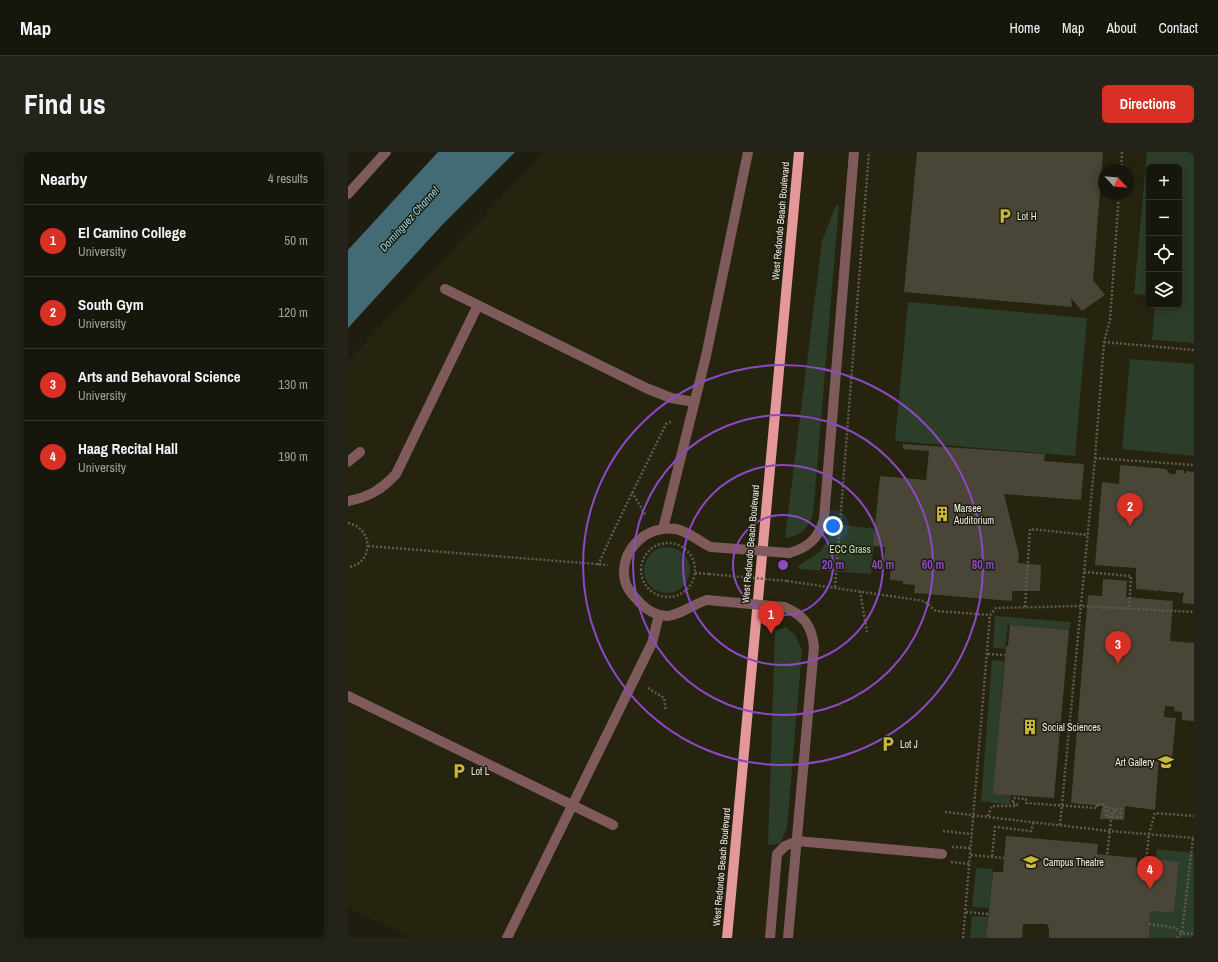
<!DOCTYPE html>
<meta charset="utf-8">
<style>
body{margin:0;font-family:"Archivo Narrow",sans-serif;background:#24231a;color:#f1f3f6}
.controls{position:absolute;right:12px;top:12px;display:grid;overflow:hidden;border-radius:6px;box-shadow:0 2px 10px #0003}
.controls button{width:36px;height:36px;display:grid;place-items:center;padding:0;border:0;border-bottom:1px solid #36352d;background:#17160c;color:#f1f3f6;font:20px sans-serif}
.compass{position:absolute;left:750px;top:12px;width:36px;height:36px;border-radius:50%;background:#17160c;box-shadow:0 2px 10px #0003;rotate:116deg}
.you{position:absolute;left:485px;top:374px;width:14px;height:14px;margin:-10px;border:3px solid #fff;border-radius:50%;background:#1a73e8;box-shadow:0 0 0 6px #1a73e833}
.badge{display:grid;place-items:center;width:26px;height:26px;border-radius:50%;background:#d93025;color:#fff;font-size:13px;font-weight:700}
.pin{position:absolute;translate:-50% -33px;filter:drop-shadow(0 1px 2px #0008)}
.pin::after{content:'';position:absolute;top:21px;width:14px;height:12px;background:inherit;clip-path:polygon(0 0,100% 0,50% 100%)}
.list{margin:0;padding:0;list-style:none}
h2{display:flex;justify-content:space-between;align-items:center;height:52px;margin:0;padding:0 16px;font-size:17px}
h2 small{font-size:13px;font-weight:400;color:#9e9f9d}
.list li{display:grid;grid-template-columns:26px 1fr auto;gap:12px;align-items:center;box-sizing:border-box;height:72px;padding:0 16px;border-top:1px solid #36352d}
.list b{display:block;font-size:15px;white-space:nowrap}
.list p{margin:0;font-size:13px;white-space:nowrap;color:#9e9f9d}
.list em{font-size:13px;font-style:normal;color:#9e9f9d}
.icon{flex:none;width:22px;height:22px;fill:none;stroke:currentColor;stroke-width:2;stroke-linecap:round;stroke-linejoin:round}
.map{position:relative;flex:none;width:846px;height:786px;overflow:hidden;border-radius:6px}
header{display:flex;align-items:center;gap:24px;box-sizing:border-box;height:56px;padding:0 20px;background:#17160c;border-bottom:1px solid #36352d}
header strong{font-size:19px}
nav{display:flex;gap:22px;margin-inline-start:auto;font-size:14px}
.intro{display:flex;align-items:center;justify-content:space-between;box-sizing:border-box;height:96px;padding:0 24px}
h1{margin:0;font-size:28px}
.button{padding:10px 18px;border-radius:6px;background:#d93025;color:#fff;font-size:14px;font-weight:700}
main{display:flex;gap:24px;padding:0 24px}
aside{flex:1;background:#17160c;border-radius:6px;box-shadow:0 2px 10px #0003}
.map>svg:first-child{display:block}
.built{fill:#26230f;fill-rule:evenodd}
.green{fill:#2c3d29}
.water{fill:#436b75}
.building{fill:#494638}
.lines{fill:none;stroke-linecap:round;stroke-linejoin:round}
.path{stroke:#5e5c50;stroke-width:2.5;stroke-dasharray:2 2;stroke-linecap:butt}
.minor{stroke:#7f5a5b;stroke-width:10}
.major{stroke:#e4989a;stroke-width:10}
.path-bridge{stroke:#5e5c50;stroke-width:2.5;stroke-dasharray:2 2;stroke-linecap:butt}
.minor-bridge{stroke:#7f5a5b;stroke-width:10}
.ring{fill:none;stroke:#8c49c5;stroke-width:2}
.labels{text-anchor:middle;stroke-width:3;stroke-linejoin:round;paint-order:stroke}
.poi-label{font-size:10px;fill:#eeede4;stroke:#1f1d10;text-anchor:start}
.street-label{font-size:10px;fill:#eeede4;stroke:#1f1d10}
.park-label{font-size:10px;fill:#bae4b4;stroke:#1f1d10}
.water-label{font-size:11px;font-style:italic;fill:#90daec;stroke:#1f1d10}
.centre{fill:#8c49c5;stroke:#1f1d10;stroke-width:2}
.ring-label{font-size:12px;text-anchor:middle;font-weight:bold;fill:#8c49c5;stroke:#1f1d10;stroke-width:3;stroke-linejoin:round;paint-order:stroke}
</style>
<header>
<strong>Map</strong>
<nav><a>Home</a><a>Map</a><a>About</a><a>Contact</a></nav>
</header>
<div class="intro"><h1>Find us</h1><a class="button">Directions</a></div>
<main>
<aside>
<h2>Nearby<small>4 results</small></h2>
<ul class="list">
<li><span class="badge">1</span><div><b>El Camino College</b><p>University</p></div><em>50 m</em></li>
<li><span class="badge">2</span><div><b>South Gym</b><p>University</p></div><em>120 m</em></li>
<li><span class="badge">3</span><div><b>Arts and Behavoral Science</b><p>University</p></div><em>130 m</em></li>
<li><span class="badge">4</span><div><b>Haag Recital Hall</b><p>University</p></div><em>190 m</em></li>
</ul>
</aside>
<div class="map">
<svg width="846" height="786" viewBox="0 0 846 786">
<rect width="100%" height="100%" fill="#1f1d10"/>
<path class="built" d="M196,0H846V786H64L0,756V209ZM801,15H831V153H801ZM756,18H780V42H756Z"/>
<path class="green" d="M799,0H846V191L804,188L807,153H831V15H801V143L786,142Z
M488,53H491L465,363C459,377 452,385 437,386L474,89Z
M560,150L739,166L727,304L547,289Z
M782,207L846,212V304L774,297Z
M496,373L527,377L523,422L450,417V414L473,399L486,376Z
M296 418a23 23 0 1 1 46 0a23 23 0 1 1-46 0Z
M647,464L723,470L721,478L660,473L657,497L645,496Z
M438,475L447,483L454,498L439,676L432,692L420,693L427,479Z
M644,508L656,509L646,641L663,643L662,653L633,649Z
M809,697L846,701V786H801L802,759L826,761L831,710L807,707Z
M628,716L645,717L641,756L624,755Z
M624,764L640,765L638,786H622Z"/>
<path class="water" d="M90,0H167L95,72L0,176V98Z"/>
<path class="building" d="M569,0H755L745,128L757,143L734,159L723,146L724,155L556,140Z
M555,292L697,302L696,309L736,312L733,348L656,342L671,403L670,411L693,413L692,439H664V449L566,441L567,433L555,432V429L542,428L543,412L536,411L537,395L525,394L532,324L578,328L581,299L555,297Z
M772,313L818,317L822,322H828V318H836V321H838V319L846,320V452L834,451L836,439L834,441L823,440L824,438L822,440L812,439V437L810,439L800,438L798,436V438L788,437V416L747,413L754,330L771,332Z
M755,427L779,429L778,445L825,449L822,489L846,491V569L834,568V560L826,559L827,555L817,554L816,565L828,566L824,606L811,605L807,658L777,654L776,668L752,667L754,654L723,651L740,443L754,444Z
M662,473L721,478L706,646L645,642L658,494H660Z
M658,684L750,692L749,702L789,706L788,715L804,720L807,707L831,710L826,761L802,759L801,786H701V777L700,773L697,772H675L674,786H638L645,720H655Z"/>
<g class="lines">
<path class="path" d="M773,18L774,0
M756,190L846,198
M747,306L846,313
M284,340L298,364
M0,371C26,376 26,412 0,415
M293 418a27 27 0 1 1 54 0a27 27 0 1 1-54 0Z
M20,394L260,413
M250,413L267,376L318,272L325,269
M736,420L783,424L781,457
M347,421L361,422
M439,429L576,449L588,459L642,463L648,456L733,454L846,460
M487,435L521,0
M512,439L519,480
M677,455L682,377L740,383
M640,502L657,503
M300,536L316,546L318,559
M597,660L761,679L846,686
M640,664L644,654H669V652L664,651L666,646L678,647V651L706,653
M758,664L761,656L769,657V659L764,660L759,703
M712,673L747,306L756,190L762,168L771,42
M595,679L624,682
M604,695L623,696
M623,703L656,706
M644,704L647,675L683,679L686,669
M603,710L622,712
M797,718L801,682L807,661L846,664
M618,760L640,762
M801,772L828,776L834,781L846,782
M615,786L642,463
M829,786L834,781L845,686"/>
<path class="minor" d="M0,42L38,0
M97,137L298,236L323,246L347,250
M0,310L12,300
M0,349C21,345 33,338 48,322L130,153
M315,377L358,204L400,0
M441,401C460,396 471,386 476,367L506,0
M359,448C345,452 333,463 319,464C309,464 299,458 292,451C286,444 279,438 277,429C270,399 299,372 328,377C342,380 351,390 363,395
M436,455C456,463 464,474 466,495L440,786
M0,544L265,673
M159,786L304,491L311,463
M422,786L429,702L437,694L449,689L594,702"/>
<path class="major" d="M379,786L451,0"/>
<path class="path-bridge" d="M361,422L439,429
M706,653L749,656V652L757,653L758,664L773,665V656"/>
<path class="minor-bridge" d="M363,395L441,401
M359,448L436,455"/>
</g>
<g class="ring">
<circle cx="435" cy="413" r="50"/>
<circle cx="435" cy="413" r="100"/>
<circle cx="435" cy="413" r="150"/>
<circle cx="435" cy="413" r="200"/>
</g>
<defs>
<symbol id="parking-bare" viewBox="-9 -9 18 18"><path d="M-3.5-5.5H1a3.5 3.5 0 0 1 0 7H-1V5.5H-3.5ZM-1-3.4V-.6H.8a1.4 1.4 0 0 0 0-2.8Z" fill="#caba3a" stroke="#1f1d10" stroke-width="2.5" paint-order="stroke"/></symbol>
<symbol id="building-bare" viewBox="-9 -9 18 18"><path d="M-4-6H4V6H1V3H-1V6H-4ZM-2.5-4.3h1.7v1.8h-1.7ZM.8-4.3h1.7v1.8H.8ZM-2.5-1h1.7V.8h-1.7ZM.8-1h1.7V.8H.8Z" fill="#caba3a" stroke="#1f1d10" stroke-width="2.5" paint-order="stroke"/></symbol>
<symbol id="university-bare" viewBox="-9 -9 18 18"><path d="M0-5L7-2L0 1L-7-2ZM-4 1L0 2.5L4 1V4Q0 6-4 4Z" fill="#caba3a" stroke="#1f1d10" stroke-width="2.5" paint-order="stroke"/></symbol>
</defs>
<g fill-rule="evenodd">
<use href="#parking-bare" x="646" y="53" width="22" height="22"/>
<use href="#building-bare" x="583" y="351" width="22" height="22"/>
<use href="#building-bare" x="671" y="564" width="22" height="22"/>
<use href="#parking-bare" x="529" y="581" width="22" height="22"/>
<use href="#university-bare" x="807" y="599" width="22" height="22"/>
<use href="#parking-bare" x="100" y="608" width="22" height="22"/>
<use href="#university-bare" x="672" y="699" width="22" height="22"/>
</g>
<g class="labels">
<g class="poi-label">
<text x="669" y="68">Lot H</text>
<text x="606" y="360">Marsee<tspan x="606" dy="12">Auditorium</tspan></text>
<text x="694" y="579">Social Sciences</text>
<text x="552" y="596">Lot J</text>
<text x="806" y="614" text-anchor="end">Art Gallery</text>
<text x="123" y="623">Lot L</text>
<text x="695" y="714">Campus Theatre</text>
</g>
<g class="street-label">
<text transform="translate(432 69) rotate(-85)" y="4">West Redondo Beach Boulevard</text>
<text transform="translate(402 392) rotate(-85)" y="4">West Redondo Beach Boulevard</text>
<text transform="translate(373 715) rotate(-85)" y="4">West Redondo Beach Boulevard</text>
</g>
<g class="park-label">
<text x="502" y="401">ECC Grass</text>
</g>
<g class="water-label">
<text transform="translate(61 67) rotate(-48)" y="4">Dominguez Channel</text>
</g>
</g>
<circle cx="435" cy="413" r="6" class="centre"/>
<g class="ring-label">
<text x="485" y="417">20 m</text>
<text x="535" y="417">40 m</text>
<text x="585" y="417">60 m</text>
<text x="635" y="417">80 m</text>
</g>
</svg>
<div class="controls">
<button>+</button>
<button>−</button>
<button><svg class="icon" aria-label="locate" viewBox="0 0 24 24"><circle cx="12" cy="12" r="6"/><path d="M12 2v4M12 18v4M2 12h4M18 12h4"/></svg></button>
<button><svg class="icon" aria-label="layers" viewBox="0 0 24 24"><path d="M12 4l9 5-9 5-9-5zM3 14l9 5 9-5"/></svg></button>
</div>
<svg class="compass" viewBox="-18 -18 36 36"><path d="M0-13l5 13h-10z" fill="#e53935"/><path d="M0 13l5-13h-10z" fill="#9e9f9d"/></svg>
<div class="you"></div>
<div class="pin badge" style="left:423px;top:482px">1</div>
<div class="pin badge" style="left:782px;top:374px">2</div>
<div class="pin badge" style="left:770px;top:512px">3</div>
<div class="pin badge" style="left:802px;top:737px">4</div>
</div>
</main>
